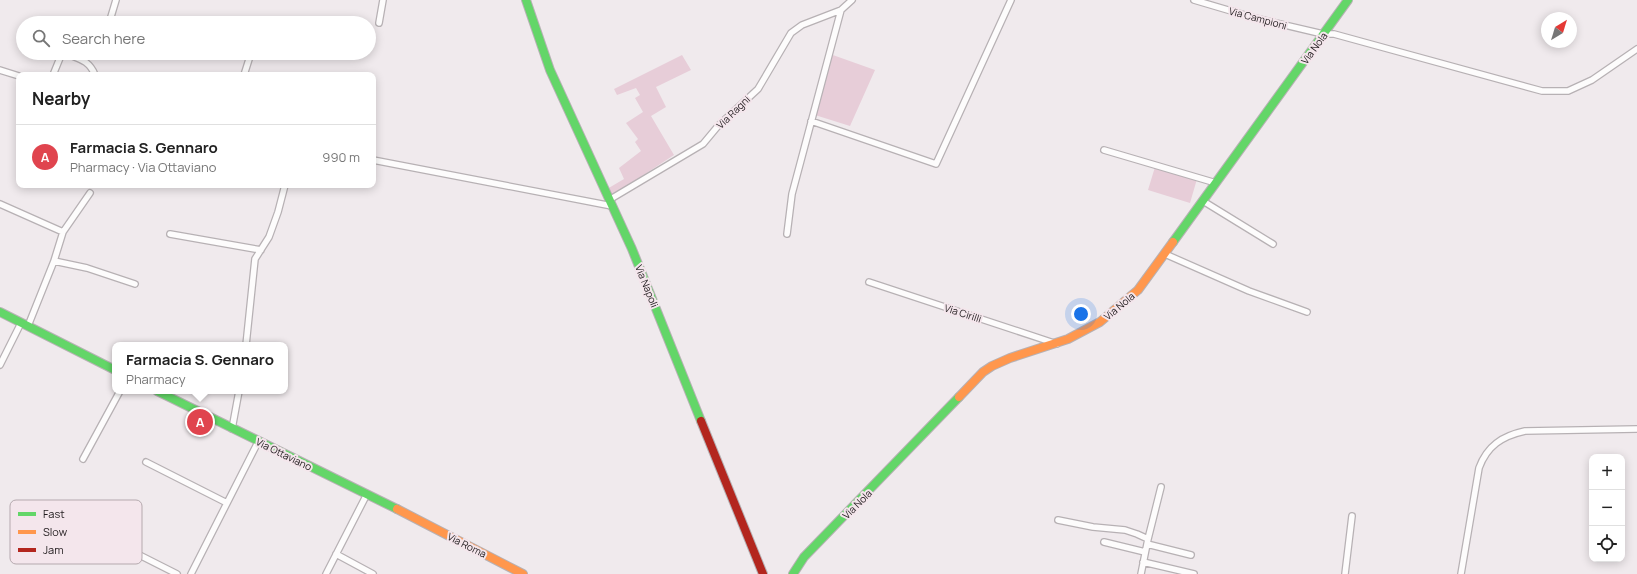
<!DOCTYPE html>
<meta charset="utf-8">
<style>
body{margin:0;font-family:Manrope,sans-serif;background:#f6f6f6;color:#222}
.controls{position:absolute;right:12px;bottom:12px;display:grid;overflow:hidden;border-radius:8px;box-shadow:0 2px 10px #0003}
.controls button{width:36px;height:36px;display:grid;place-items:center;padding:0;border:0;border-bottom:1px solid #e0e0e0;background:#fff;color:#222;font:20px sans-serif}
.compass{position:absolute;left:1541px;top:12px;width:36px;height:36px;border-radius:50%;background:#fff;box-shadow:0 2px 10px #0003;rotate:38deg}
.you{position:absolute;left:1081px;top:314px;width:14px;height:14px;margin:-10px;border:3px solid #fff;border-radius:50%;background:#1a73e8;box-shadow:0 0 0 6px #1a73e833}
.badge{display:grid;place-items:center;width:26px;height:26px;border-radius:50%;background:#0b8043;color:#fff;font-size:13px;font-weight:700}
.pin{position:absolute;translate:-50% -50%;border:2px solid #fff;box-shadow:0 1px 4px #0006}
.popup{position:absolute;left:112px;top:342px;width:176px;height:52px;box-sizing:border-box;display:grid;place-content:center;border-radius:8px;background:#fff;filter:drop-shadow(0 1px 3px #0005);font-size:13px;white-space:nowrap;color:#767676}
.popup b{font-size:15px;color:#222}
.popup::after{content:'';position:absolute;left:50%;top:100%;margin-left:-8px;border:8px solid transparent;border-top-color:#fff}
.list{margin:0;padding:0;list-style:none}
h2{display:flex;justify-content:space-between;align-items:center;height:52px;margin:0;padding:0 16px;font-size:17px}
h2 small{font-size:13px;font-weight:400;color:#767676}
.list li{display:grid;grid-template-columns:26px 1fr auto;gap:12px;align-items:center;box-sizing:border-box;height:64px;padding:0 16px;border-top:1px solid #e0e0e0}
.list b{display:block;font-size:15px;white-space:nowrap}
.list p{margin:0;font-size:13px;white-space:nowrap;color:#767676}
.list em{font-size:13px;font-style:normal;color:#767676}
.icon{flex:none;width:22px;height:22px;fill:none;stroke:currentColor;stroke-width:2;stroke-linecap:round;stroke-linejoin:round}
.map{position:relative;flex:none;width:1637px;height:574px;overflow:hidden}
.search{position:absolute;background:#fff;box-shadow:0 2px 10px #0003;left:16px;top:16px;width:360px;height:44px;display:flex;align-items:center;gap:10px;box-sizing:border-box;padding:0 14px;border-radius:22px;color:#767676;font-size:15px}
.panel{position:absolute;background:#fff;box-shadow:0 2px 10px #0003;left:16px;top:72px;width:360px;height:116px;border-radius:8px}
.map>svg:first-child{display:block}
.green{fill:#e7cdd8}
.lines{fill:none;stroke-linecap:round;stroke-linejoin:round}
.street-casing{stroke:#b7b1b4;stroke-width:8}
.fast-casing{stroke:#b7b1b4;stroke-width:10}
.slow-casing{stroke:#b7b1b4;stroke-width:10}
.jam-casing{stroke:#b7b1b4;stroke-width:10}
.street{stroke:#fdfcfc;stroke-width:5.5}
.fast{stroke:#63d668;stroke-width:8}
.slow{stroke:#ff974d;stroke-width:8}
.jam{stroke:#b3261e;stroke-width:8}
.labels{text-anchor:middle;stroke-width:4;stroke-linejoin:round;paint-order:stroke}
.street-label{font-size:10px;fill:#211c1e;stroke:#f4e6ec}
.key{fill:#f4e6ec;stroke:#b5a9ae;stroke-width:1}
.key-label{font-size:11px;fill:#211c1e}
</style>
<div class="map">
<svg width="1637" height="574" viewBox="0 0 1637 574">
<rect width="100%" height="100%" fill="#f0eaed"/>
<path class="green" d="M830,54L875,70L850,126L815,115Z
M682,55L691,70L656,87L666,107L651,116L674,155L610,197L607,189L624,179L619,168L641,151L635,142L638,139L626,123L643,112L635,98L640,95L636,88L617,95L614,89Z
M1155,167L1197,179L1190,203L1148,190Z"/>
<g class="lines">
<defs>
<path id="street" d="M1194,0L1255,18L1323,34H1334L1542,91H1568L1592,80L1637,49
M111,23L110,20L116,0
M262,23V22
M379,23L383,0
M65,53C79,59 89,60 95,75
M0,70L19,76
M53,75L62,53
M244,75L251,53
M811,121L936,164L1011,0
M1104,150L1216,183
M373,160L612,206
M90,193L63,232L54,261L87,268L135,284
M609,200L703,144L718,126L758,89L791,33L802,25L841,10
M1203,201L1273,244
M0,204L63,232
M170,234L261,250
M787,234L792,194L841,10L852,0
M1165,254L1249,291L1307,312
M869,282L1057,344
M28,326L54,261
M246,345L255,259L269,237L278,212L285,185
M0,365L21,323
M232,429L239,391
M83,459L120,391
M146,462L227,503
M1058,520L1093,527L1125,530L1137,534L1148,539L1141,574
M82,526L177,574
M1148,539L1161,487
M1104,542L1145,552
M1147,544L1191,555
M336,554L373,574
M1143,562L1194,574
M191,574L258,442
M326,574L367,494
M1345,574L1352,516
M1461,574L1479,468C1487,446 1502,436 1525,431L1637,429"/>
<path id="fast" d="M526,0L550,70L632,249L701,421
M1173,242L1348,0
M0,312L115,370
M157,391L397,509
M793,574L804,557L959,397"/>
<path id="slow" d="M959,397L983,372L992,366L1010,358L1068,339L1100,322L1138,290L1173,242
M397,509L523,574"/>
<path id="jam" d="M701,421L763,574"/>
</defs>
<use href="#street" class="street-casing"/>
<use href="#fast" class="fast-casing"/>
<use href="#slow" class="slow-casing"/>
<use href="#jam" class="jam-casing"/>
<use href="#street" class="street"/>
<use href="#fast" class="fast"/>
<use href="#slow" class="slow"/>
<use href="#jam" class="jam"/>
</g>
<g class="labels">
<g class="street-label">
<text transform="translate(1258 18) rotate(15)" y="4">Via Campioni</text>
<text transform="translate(1314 48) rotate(-54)" y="4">Via Nola</text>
<text transform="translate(733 112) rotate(-44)" y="4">Via Ragni</text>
<text transform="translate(647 286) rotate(68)" y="4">Via Napoli</text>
<text transform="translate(1119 306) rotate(-40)" y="4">Via Nola</text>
<text transform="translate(963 313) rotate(18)" y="4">Via Cirilli</text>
<text transform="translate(284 454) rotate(26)" y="4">Via Ottaviano</text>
<text transform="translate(857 504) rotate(-45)" y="4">Via Nola</text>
<text transform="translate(467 545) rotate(27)" y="4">Via Roma</text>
</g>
</g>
<rect x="10" y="500" width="132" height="64" rx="6" class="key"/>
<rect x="18" y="512" width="18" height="4" fill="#63d668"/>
<rect x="18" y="530" width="18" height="4" fill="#ff974d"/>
<rect x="18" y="548" width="18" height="4" fill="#b3261e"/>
<g class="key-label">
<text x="43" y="518">Fast</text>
<text x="43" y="536">Slow</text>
<text x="43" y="554">Jam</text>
</g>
</svg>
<div class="controls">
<button>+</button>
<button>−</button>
<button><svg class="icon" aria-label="locate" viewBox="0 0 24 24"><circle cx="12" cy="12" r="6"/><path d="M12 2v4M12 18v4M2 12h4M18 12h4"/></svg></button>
</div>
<svg class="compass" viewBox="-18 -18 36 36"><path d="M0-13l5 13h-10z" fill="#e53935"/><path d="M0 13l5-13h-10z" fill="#767676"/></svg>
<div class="you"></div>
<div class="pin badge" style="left:200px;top:422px;background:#e0444e">A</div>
<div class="popup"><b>Farmacia S. Gennaro</b>Pharmacy</div>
<div class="search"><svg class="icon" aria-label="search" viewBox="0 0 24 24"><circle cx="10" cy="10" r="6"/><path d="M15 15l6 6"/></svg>Search here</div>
<section class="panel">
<h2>Nearby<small></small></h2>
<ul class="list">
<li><span class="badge" style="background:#e0444e">A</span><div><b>Farmacia S. Gennaro</b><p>Pharmacy · Via Ottaviano</p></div><em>990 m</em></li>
</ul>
</section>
</div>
